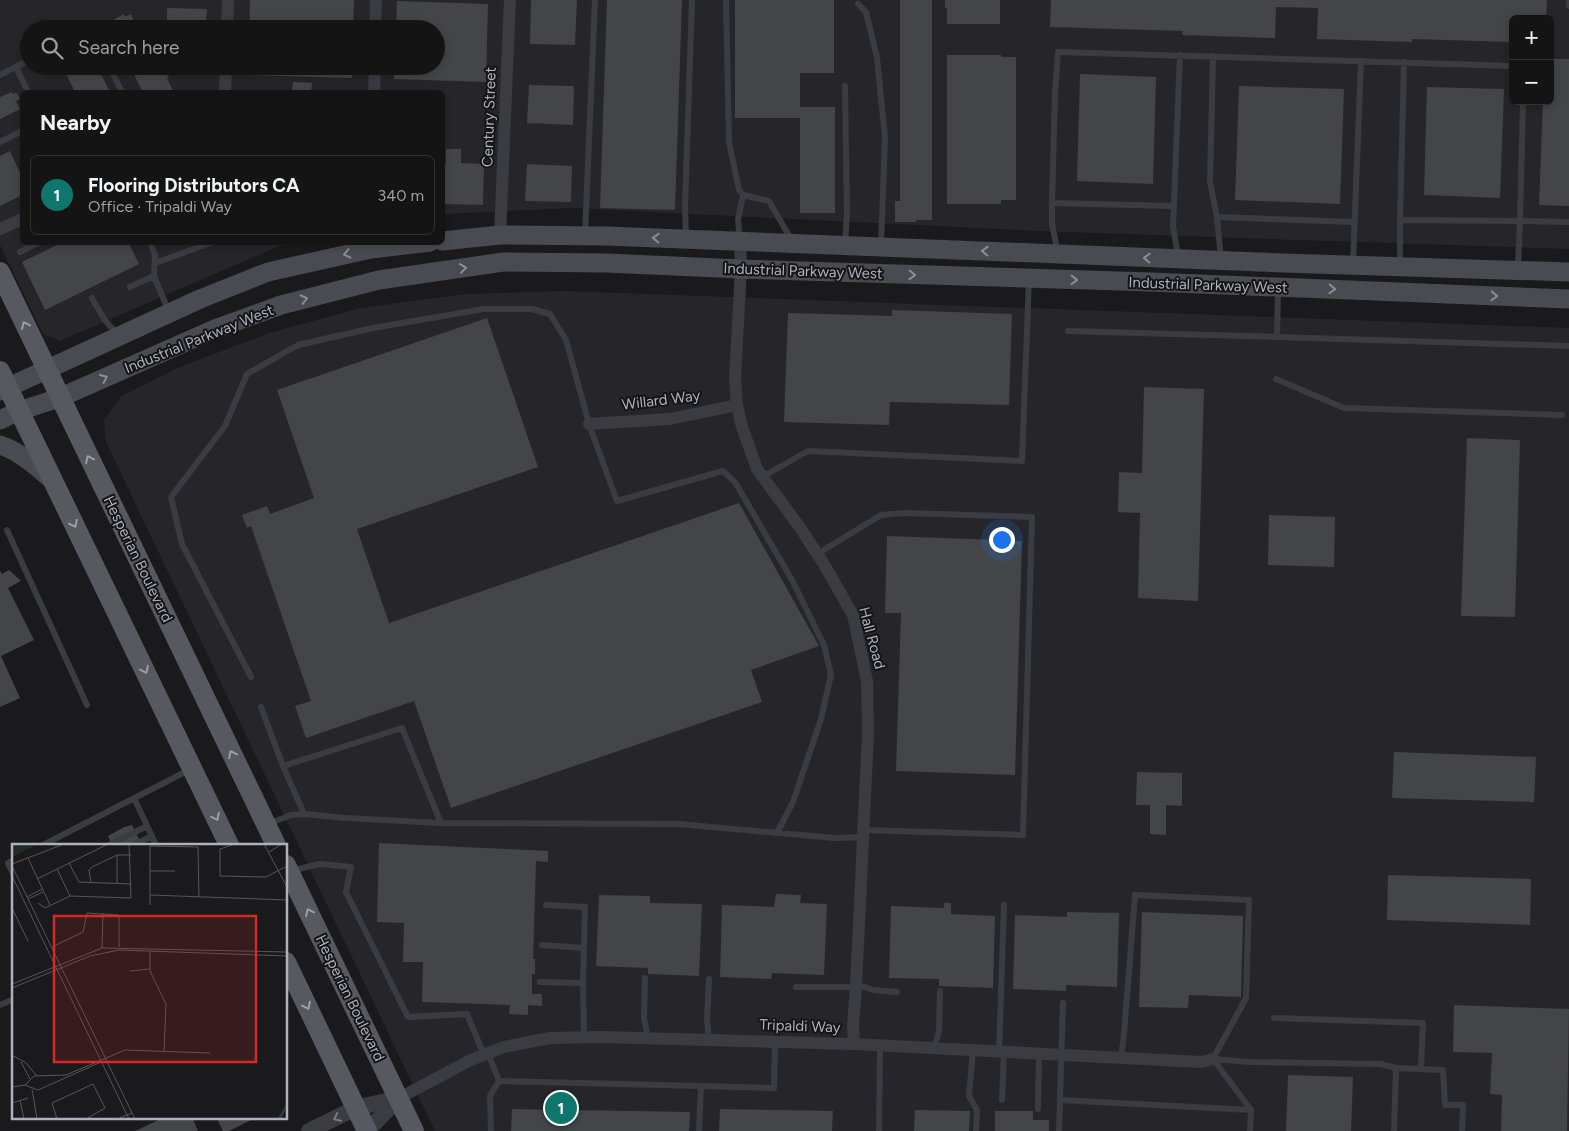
<!DOCTYPE html>
<meta charset="utf-8">
<style>
body{margin:0;font-family:Figtree,sans-serif;background:#1d1d1e;color:#f1f3f6}
.controls{position:absolute;right:15px;top:15px;display:grid;overflow:hidden;border-radius:8px;box-shadow:0 2px 8px #0003}
.controls button{width:45px;height:45px;display:grid;place-items:center;padding:0;border:0;border-bottom:1px solid #333334;background:#141415;color:#f1f3f6;font:25px sans-serif}
.you{position:absolute;left:1001px;top:539px;width:18px;height:18px;margin:-12px;border:4px solid #fff;border-radius:50%;background:#1a73e8;box-shadow:0 0 0 8px #1a73e833}
.badge{display:grid;place-items:center;width:32px;height:32px;border-radius:50%;background:#0f766e;color:#fff;font-size:16px;font-weight:700}
.pin{position:absolute;translate:-50% -50%;border:2px solid #fff;box-shadow:0 1px 5px #0006}
.list{margin:0;padding:0;list-style:none}
h2{display:flex;justify-content:space-between;align-items:center;height:65px;margin:0;padding:0 20px;font-size:21px}
h2 small{font-size:16px;font-weight:400;color:#9d9ea0}
.list li{display:grid;grid-template-columns:32px 1fr auto;gap:15px;align-items:center;box-sizing:border-box;height:80px;margin:0 10px 10px;padding:0 10px;border:1px solid #333334;border-radius:8px}
.list b{display:block;font-size:19px;white-space:nowrap}
.list p{margin:0;font-size:16px;white-space:nowrap;color:#9d9ea0}
.list em{font-size:16px;font-style:normal;color:#9d9ea0}
.icon{flex:none;width:28px;height:28px;fill:none;stroke:currentColor;stroke-width:2;stroke-linecap:round;stroke-linejoin:round}
.map{position:relative;flex:none;width:1569px;height:1131px;overflow:hidden}
.search{position:absolute;background:#141415;box-shadow:0 2px 8px #0003;left:20px;top:20px;width:425px;height:55px;display:flex;align-items:center;gap:12px;box-sizing:border-box;padding:0 18px;border-radius:28px;color:#9d9ea0;font-size:19px}
.panel{position:absolute;background:#141415;box-shadow:0 2px 8px #0003;left:20px;top:90px;width:425px;height:155px;border-radius:8px}
.map>svg:first-child{display:block}
.built{fill:#26262a;fill-rule:evenodd}
.building{fill:#444549}
.lines{fill:none;stroke-linecap:round;stroke-linejoin:round}
.path{stroke:#414349;stroke-width:2.5;stroke-dasharray:2.5 4;stroke-linecap:butt}
.service{stroke:#3b3c42;stroke-width:6}
.minor{stroke:#3b3c42;stroke-width:12}
.tertiary{stroke:#3b3c42;stroke-width:16}
.secondary{stroke:#494b52;stroke-width:19}
.primary{stroke:#575961;stroke-width:20}
.oneway{stroke:#8a8d97}
.oneway2{stroke:#9c9faa}
.oneway3{stroke:#7a7c85}
.labels{text-anchor:middle;stroke-width:4;stroke-linejoin:round;paint-order:stroke}
.street-label{font-size:15px;fill:#adb1bc;stroke:#151518}
.inset-river{fill:none;stroke:#303941;stroke-width:2.5}
.inset-road{fill:none;stroke:#55565c;stroke-width:1}
.view{fill:#d62828;fill-opacity:0.15;stroke:#d62828;stroke-width:2.5}
.inset-edge{fill:none;stroke:#adb1bc;stroke-width:2.5}
</style>
<div class="map">
<svg width="1569" height="1131" viewBox="0 0 1569 1131">
<rect width="100%" height="100%" fill="#1a1a1c"/>
<path class="built" d="M0,0H1569V249L1036,231L572,208L443,214L442,92H22V242L295,243L277,247L60,341L43,334L0,245ZM1513,19H1550V101H1513ZM29,29H436V66H29Z
M565,291L1569,328V1131H435L106,442L104,420L121,396L180,367L269,333L361,308L465,294Z"/>
<path class="building" d="M250,0H354L353,29H249Z
M531,0H577L575,45L530,44Z
M607,0H682L675,210L600,208Z
M735,0H834V73H800V107H835V213H800V118H735Z
M900,0H932V220H916V222H895V201H900Z
M945,0H1000V24H947V8H945Z
M1051,0H1547L1546,19H1513V42L1412,39V42L1317,39L1318,8L1276,7L1275,38L1182,35L1183,31L1050,27Z
M397,1L488,4L486,82L394,79V66H436V29H396Z
M167,8L207,9L206,29H167Z
M124,14L125,17L131,14L134,21L136,20L140,28L106,29L110,27L109,22Z
M947,55H1001V57H1016V200H1001V204H947Z
M1550,59H1569V206L1539,205L1543,101H1550Z
M62,66H97L110,92H75Z
M130,66H164L169,78L167,79L174,92H139L142,91Z
M189,66H205V68H189Z
M248,66H352V78L247,75Z
M1080,74L1156,77L1153,184L1077,181Z
M293,82L312,83L311,92H292Z
M529,85L574,86L573,125L527,123Z
M1239,86L1344,89L1340,204L1235,200Z
M1427,87L1504,89L1500,198L1424,195Z
M12,92V94L17,93L20,99L16,101L20,109L0,119V97Z
M446,149H461V163L484,164L483,205L442,204V162L446,163Z
M10,151L22,177V195L0,206V156Z
M527,164L572,166L571,202L525,201Z
M63,242H128L139,264L45,310L22,262Z
M892,310L1012,314L1009,405L890,402L889,425L784,422L788,313L892,316Z
M487,318L538,467L357,529L389,623L739,503L819,646L751,670L762,702L451,808L414,701L306,738L295,706L311,701L251,526L247,528L242,515L267,506L270,514L314,498L277,390Z
M1144,387L1204,389L1198,601L1138,598L1140,513L1118,512L1119,472L1142,473Z
M1467,438L1520,440L1515,617L1461,616Z
M1269,515L1335,517L1334,567L1268,565Z
M887,536L1022,541L1015,775L896,771L901,613H885Z
M9,570L21,581L8,588L34,640L1,656L20,698L0,707V571L2,574Z
M1394,752L1536,757L1534,802L1392,798Z
M1137,772L1182,773V806L1166,805V835L1150,834V805H1136Z
M132,825L142,845H112L108,836L124,827Z
M379,843L548,851V862L536,861L533,959H535V974H532V994H542V1006L528,1005V1015L509,1014L510,1005L422,1002L423,962H403L404,923L377,922Z
M1388,875L1531,879L1530,925L1387,920Z
M776,894L801,895L800,903L827,904L824,975L772,973L771,979L720,977L722,905L774,907Z
M599,895L650,896V903L702,904L699,976L648,974V968L596,966Z
M944,903H951V914L995,916L993,988L939,986V979L889,978L891,906L944,908Z
M1067,912L1119,913L1117,987L1066,985V991L1013,989L1015,915L1067,917Z
M1142,912L1243,916L1241,997L1189,995L1188,1008L1139,1007Z
M1454,1005L1569,1009L1567,1131H1501L1502,1095L1490,1094L1492,1053L1453,1052Z
M1288,1075L1353,1077L1351,1131H1286Z
M512,1109L690,1112L689,1131H511Z
M720,1109L833,1111L832,1131H719Z
M915,1110L970,1111L969,1131H914Z
M995,1111H1033V1120H1049V1131H995Z
M165,1117H192L198,1131H135Z
M216,1117H257L229,1131H223Z"/>
<g class="lines">
<path class="path" d="M151,1117L153,1121"/>
<path class="service" d="M726,0L729,142L739,190L743,195L769,201L792,241
M1569,0V6
M858,4L866,12L877,58L885,137L881,246
M1213,56L1210,182L1217,217L1354,222
M109,66L122,92
M16,67L28,92
M0,75L29,60
M845,86L847,214L845,245
M0,142L22,131
M1052,203L1055,93L1058,52L1513,66
M1217,217L1221,259
M1400,220L1404,62
M585,234L595,0
M686,238L685,207L692,0
M740,241L738,220L743,195
M150,242L155,255L154,276L169,312
M20,252L40,242
M1058,253L1052,224V203L1174,206
M1178,256L1173,226L1180,55
M155,263L213,242
M1353,263L1361,61
M1400,264V220L1520,221L1523,101
M1518,267L1520,221L1569,222
M130,287L154,276
M1278,289L1277,337L1569,346
M92,298L104,319L118,335
M1068,331L1277,337
M1276,379L1344,408L1562,415
M762,477L808,451L1022,461L1029,279
M7,530L87,705
M817,554L881,515L904,513L1032,517L1023,835L863,830
M251,677L182,544L171,497L225,426L247,374L298,345L373,328L484,309H532L550,314L566,340L589,424L617,501L723,471L735,482L792,580L824,645L831,675L821,719L793,802L777,833
M261,707L283,766L402,728L441,823L346,818L304,814L291,815L268,824
M283,766L304,814
M134,798L156,845
M441,823L678,824L835,838L863,837
M43,845L189,770
M109,845L147,826
M133,845L152,836
M14,860L8,863L14,876
M291,871L319,864L351,867L346,892L408,1017L467,1014L484,1055
M546,905L585,907L583,983
M542,945L584,948
M645,978L644,1018L648,1038
M540,982L583,983L584,1037
M856,984L873,990L897,992
M796,987H856
M1063,1003L1060,1100L1251,1110L1250,1131
M0,1005L14,999
M1274,1018L1423,1023L1421,1068
M709,1040L707,1020L709,979
M934,1048L939,1031L940,991
M973,1050L969,1096L977,1110L976,1131
M999,1052L1004,905
M488,1053L499,1081
M1121,1058L1124,1034L1135,895L1249,900L1246,998L1213,1059
M1213,1059L1249,1062L1381,1064L1396,1068
M1213,1059L1251,1110
M499,1081L701,1086L699,1131
M701,1086L774,1088L775,1042
M1002,1100L1004,1052
M1038,1109L1039,1054
M491,1131L490,1096L499,1081
M879,1131L880,1046
M1059,1131L1060,1100
M1394,1131L1396,1068L1443,1070L1445,1105H1463L1462,1131"/>
<path class="minor" d="M227,29L228,0
M375,29L376,0
M225,92L226,66
M374,92L375,66
M0,229L22,219
M500,235L510,0
M740,241L741,269L735,378L737,405L742,427L757,469L801,529L825,566L853,615L867,681L868,733L856,987L853,1026L854,1044
M589,424L670,419L737,405
M399,1098L469,1061L488,1053L504,1047L550,1038L601,1037L854,1044L1201,1062L1213,1059"/>
<path class="tertiary" d="M309,1131L356,1108L399,1098
M367,1131L398,1099"/>
<path class="secondary" d="M442,241L500,235L606,236L1283,263L1569,272
M0,391L200,299L268,272L371,249L430,242
M0,420L19,411L59,398L215,329L281,305L379,280L503,262L606,263L741,269L1151,282L1569,299
M0,445C21,452 36,466 52,480"/>
<path class="primary" d="M0,272L276,845
M0,371L229,845
M286,865L414,1131
M286,962L367,1131"/>
</g>
<defs><path id="oneway-chevron" d="M-2-3.5L2.5 0L-2 3.5" fill="none" stroke-width="1.6" stroke-linecap="round" stroke-linejoin="round" transform="scale(1.25)"/></defs>
<g class="oneway">
<use href="#oneway-chevron" transform="translate(656 238) rotate(-178)"/>
<use href="#oneway-chevron" transform="translate(985 251) rotate(-178)"/>
<use href="#oneway-chevron" transform="translate(347 254) rotate(167)"/>
<use href="#oneway-chevron" transform="translate(1147 258) rotate(-178)"/>
<use href="#oneway-chevron" transform="translate(463 268) rotate(-8)"/>
<use href="#oneway-chevron" transform="translate(912 275) rotate(2)"/>
<use href="#oneway-chevron" transform="translate(1074 280) rotate(2)"/>
<use href="#oneway-chevron" transform="translate(1332 289) rotate(2)"/>
<use href="#oneway-chevron" transform="translate(1494 296) rotate(2)"/>
<use href="#oneway-chevron" transform="translate(304 299) rotate(-14)"/>
<use href="#oneway-chevron" transform="translate(104 378) rotate(-24)"/>
</g>
<g class="oneway2">
<use href="#oneway-chevron" transform="translate(25 325) rotate(-115)"/>
<use href="#oneway-chevron" transform="translate(89 459) rotate(-116)"/>
<use href="#oneway-chevron" transform="translate(74 524) rotate(64)"/>
<use href="#oneway-chevron" transform="translate(145 670) rotate(64)"/>
<use href="#oneway-chevron" transform="translate(232 754) rotate(-116)"/>
<use href="#oneway-chevron" transform="translate(216 817) rotate(64)"/>
<use href="#oneway-chevron" transform="translate(309 912) rotate(-116)"/>
<use href="#oneway-chevron" transform="translate(307 1006) rotate(64)"/>
</g>
<use class="oneway3" href="#oneway-chevron" transform="translate(337 1118) rotate(154)"/>
<g class="labels">
<g class="street-label">
<text transform="translate(489 117) rotate(-88)" y="5">Century Street</text>
<text transform="translate(803 271) rotate(2)" y="5">Industrial Parkway West</text>
<text transform="translate(1208 285) rotate(2)" y="5">Industrial Parkway West</text>
<text transform="translate(199 339) rotate(-22)" y="5">Industrial Parkway West</text>
<text transform="translate(661 400) rotate(-7)" y="5">Willard Way</text>
<text transform="translate(138 559) rotate(64)" y="5">Hesperian Boulevard</text>
<text transform="translate(872 638) rotate(75)" y="5">Hall Road</text>
<text transform="translate(350 998) rotate(64)" y="5">Hesperian Boulevard</text>
<text transform="translate(800 1026) rotate(2)" y="5">Tripaldi Way</text>
</g>
</g>
<g transform="translate(12 844)">
<rect width="275" height="275" fill="#1a1a1c"/>
<path d="M0,0H26L0,13Z" fill="#222b23"/>
<path class="inset-river" d="M267,275L275,261"/>
<path class="inset-road" d="M223,0L208,5V32L254,33L275,22M252,0L275,43M138,2L186,3L187,53M257,8L270,0M105,11V39M16,14L38,61M57,19L67,38L119,40M0,20L52,0M0,22L123,275M45,25L58,52M138,27H163M0,32L117,275M25,35L96,0M79,39L77,26L80,23L105,11H119M138,51L275,56M15,53L30,45M16,55L31,48M26,59L33,64L58,52L119,54L117,0M138,61V2M0,64L16,97M40,103L71,88L75,69L107,71V103M90,104L91,69M138,107V127L154,160L152,207M118,127L137,125M0,140L90,104L275,108M0,144L78,112L107,106L275,112M0,211L14,219L25,232M9,218L18,235M13,241L26,246L89,218M0,243L13,241L22,232L54,231L113,206L198,209M20,245L25,275M8,256L12,275M0,259L16,254M45,275L40,259L81,240L93,264L74,275M105,275L120,269"/>
<path class="view" d="M42,72H244V218H42Z"/>
<rect width="275" height="275" class="inset-edge"/>
</g>
</svg>
<div class="controls">
<button>+</button>
<button>−</button>
</div>
<div class="you"></div>
<div class="pin badge" style="left:561px;top:1108px">1</div>
<div class="search"><svg class="icon" aria-label="search" viewBox="0 0 24 24"><circle cx="10" cy="10" r="6"/><path d="M15 15l6 6"/></svg>Search here</div>
<section class="panel">
<h2>Nearby<small></small></h2>
<ul class="list">
<li><span class="badge">1</span><div><b>Flooring Distributors CA</b><p>Office · Tripaldi Way</p></div><em>340 m</em></li>
</ul>
</section>
</div>
